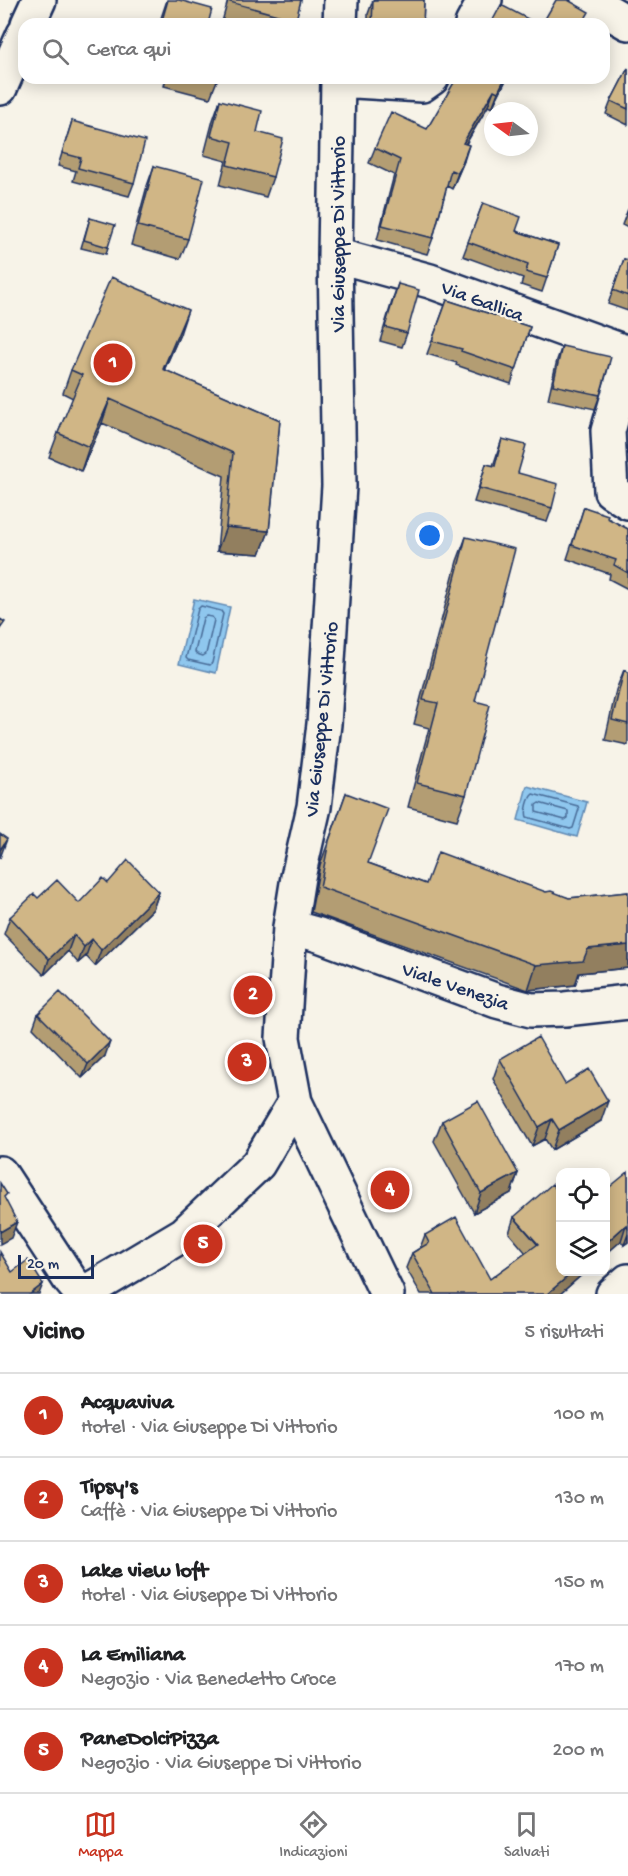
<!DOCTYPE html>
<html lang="it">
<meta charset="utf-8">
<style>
body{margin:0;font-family:"Gochi Hand",sans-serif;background:#f6f6f6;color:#202124}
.controls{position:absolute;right:18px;bottom:18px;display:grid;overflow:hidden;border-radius:12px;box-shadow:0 3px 15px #0003}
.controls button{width:54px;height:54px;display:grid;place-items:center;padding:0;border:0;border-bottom:2px solid #e0e0e0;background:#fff;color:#202124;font:30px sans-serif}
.compass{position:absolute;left:484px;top:102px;width:54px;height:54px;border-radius:50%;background:#fff;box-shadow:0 3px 15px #0003;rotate:285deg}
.scale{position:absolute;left:18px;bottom:15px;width:76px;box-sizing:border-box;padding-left:6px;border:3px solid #1b2f5e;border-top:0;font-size:16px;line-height:21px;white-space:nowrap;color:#1b2f5e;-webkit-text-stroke:4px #f7f3e8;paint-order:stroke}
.you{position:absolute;left:430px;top:536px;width:21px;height:21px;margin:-15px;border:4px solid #fff;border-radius:50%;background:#1a73e8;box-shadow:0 0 0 9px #1a73e833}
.badge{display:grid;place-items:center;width:39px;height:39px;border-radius:50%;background:#c8321e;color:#fff;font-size:20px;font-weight:700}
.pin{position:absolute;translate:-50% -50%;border:3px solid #fff;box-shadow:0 2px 6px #0006}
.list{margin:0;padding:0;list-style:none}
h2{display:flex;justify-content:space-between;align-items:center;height:78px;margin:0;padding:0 24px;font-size:26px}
h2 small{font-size:20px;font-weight:400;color:#757577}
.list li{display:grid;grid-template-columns:39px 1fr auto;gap:18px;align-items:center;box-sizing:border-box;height:84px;padding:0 24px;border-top:2px solid #e0e0e0}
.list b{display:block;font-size:22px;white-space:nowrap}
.list p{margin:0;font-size:20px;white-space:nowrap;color:#757577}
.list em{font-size:20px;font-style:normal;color:#757577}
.icon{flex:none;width:33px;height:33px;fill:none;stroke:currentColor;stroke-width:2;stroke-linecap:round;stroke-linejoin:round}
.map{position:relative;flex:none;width:628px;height:1294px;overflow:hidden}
.search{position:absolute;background:#fff;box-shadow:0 3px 15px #0003;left:18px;right:18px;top:18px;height:66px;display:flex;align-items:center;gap:15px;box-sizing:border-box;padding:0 21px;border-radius:18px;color:#757577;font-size:22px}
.sheet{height:498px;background:#fff}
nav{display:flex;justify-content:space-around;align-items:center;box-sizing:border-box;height:84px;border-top:2px solid #e0e0e0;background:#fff;font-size:16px;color:#757577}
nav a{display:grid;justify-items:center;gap:3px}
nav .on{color:#c8321e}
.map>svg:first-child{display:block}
.water{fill:#8fc7ee;stroke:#618ab4;stroke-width:1.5}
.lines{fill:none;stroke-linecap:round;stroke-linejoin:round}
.shore{stroke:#496c98;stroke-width:1.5}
.minor-casing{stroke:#1b2f5e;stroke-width:38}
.major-casing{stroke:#1b2f5e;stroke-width:38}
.minor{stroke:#f7f3e8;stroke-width:33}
.major{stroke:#f7f3e8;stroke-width:33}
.wall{fill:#b39d73;stroke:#1b2f5e;stroke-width:1.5}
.shaded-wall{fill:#927f5e;stroke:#1b2f5e;stroke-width:1.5}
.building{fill:#d0b686;stroke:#1b2f5e;stroke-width:1.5}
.labels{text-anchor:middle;stroke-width:4.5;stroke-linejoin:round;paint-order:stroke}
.street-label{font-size:20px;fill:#1b2f5e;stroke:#f7f3e8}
</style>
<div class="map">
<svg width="628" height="1294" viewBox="0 0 628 1294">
<rect width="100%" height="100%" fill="#f7f3e8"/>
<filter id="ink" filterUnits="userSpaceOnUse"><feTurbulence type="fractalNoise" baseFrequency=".0167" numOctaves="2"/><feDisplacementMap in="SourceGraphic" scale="12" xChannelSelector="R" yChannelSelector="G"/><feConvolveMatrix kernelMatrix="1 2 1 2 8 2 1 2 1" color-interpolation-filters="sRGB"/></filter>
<g filter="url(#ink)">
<path class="water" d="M194,599L230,607L216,673L179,664Z
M527,786L587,802L577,837L518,820Z"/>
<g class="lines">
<path class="shore" d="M201,606L221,611L223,614L212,663L210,665L188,660L186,658L198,609Z
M206,616L212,617L214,620L206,654L203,656L197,654L195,652L203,618Z
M533,794L578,806L579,809L573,828L570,829L527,817C525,811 528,798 533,794Z
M539,803L568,811V818L565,820L536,812V805Z"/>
<defs>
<path id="minor" d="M588,0L628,23
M340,24L341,0
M472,24L485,0
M338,78L335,255L339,486L324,724L314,807L298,877L290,927L283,1038L295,1102L387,1294
M338,80L422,85L432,78
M335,255L430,281L628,353
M628,361L608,431L611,491L628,502
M290,927L319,935L497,1001L531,1010L565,1009L628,1002
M0,1173L70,1280L82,1294
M83,1294L184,1234L258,1164L295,1102
M613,1294L628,1281"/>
<path id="major" d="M28,24L39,0
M0,88L24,34"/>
</defs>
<use href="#minor" class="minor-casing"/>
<use href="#major" class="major-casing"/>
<use href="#minor" class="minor"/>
<use href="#major" class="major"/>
</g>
<path class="wall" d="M167,0L208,24H159Z
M228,0H301L294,24H231L222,22Z
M373,0H424L423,24H368V14Z
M628,68V125L606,114L611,101Z
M166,78H218L210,98L164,86Z
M459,78H507L492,108L488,106L466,144L464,161L452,189L447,186L433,238L427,254L377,240L394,175L369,163L375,148L427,129Z
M220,100L257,132L273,177L266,197L220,185L226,161L204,155L213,120Z
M72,121L134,183L129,196L73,181L76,171L58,166Z
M154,166L188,239L180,259L131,245L147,186Z
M483,203L516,231L558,245L542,292L521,285L523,278L463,256Z
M628,209V228L622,225Z
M90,218L108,247L106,254L81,248Z
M624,259L628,260V311L608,304Z
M398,284L407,333L402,347L380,341L393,298Z
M447,300L530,327L511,384L456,365L457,363L427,354Z
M180,334L164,370L280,420L269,531L260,554L217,551L224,476L102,423L81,471L49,457L58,433L73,398L63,393L71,370Z
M562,346L600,395L595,409L548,399L557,360Z
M502,439L518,473L552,508L547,522L474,502L486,464L493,466Z
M584,507L607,518L628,529V589L609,579L610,574L567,559Z
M466,537L475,701L466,795L457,820L408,807L429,728L414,724L457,561Z
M624,670L628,673V745L605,740L616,690Z
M346,793L368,863L426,884L546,892L569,898L628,892V968L579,973L575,985L528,990L311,912L320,865Z
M108,883L159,892L153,909L95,966L86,956L78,963L68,951L44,975L4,934L10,917L38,898L79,903Z
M38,1014L105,1056L82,1078L33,1028Z
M500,1059L565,1084L601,1121L552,1150L545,1139L532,1146L493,1079Z
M442,1121L518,1173L511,1193L474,1213L434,1141Z
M628,1172V1242L624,1245L621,1241Z
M514,1217L561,1272H585L560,1294H421L406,1268L412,1253L420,1248L425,1235L490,1279L526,1253L509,1233Z"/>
<path class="shaded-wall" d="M505,78H507L492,108L498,92Z
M494,90L488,106L457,158L463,143Z
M469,145L464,161L452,189L458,173Z
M188,310L180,334L154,393L163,369Z
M110,399L102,423L81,471L89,447Z
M226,527L269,531L260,554L217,551Z
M7,839L0,858V850Z
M159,892L153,909L95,966L101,950Z
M74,935L68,951L44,975L49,959Z
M92,939L86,956L78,963L84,947Z
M628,945V968L579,973L575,985L528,990L536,965L588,949Z
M110,1042L105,1056L82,1078L88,1064Z
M608,1101L601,1121L552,1150L559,1130Z
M552,1119L545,1139L532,1146L539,1127Z
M518,1173L511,1193L474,1213L481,1193Z
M17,1222L11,1238L0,1244V1232Z
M626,1225L621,1241L606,1254V1243Z
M628,1234V1242L624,1245Z
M573,1272H585L560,1294H547Z
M43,1284L39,1294H30Z"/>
<path class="building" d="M168,0H179L212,9L208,24H161Z
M230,0H301L296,20L230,2Z
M377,0H424L423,24H372L373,1H377Z
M556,0H568L589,12L582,24H542Z
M501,5L534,22L533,24H487L494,18Z
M628,68V109L611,101Z
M459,78H505L498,92L494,90L463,143L469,145L458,173L451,170L433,238L382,225L400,160L375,148L391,112L427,129L456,79L458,80Z
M220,100L262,111L257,132L283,139L273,177L227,165L233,142L211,136Z
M72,121L145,141L134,183L78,168L81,158L62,153Z
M154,166L204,179L188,239L138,226Z
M483,203L521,217L516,231L558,245L547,278L526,272L528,264L468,242Z
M90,218L115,225L108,247L84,240Z
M624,259L628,260V296L613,290Z
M111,277L188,310L163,369L280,420L269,531L226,527L233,453L110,399L89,447L58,433L82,375L71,370Z
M398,284L419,290L407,333L385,327Z
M447,300L530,327L516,370L461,351L462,349L432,341Z
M562,346L611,357L600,395L553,385Z
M502,439L526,445L518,473L558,484L552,508L479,488L486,464L495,466Z
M584,507L608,515L607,518L628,529V573L614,565L616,560L572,545Z
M466,537L515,549L475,701L490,705L466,795L417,783L438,703L423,700Z
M0,619L5,622L0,629Z
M624,670L628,673V724L612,720Z
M346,793L388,809L368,863L426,884L438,852L546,892L551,891L569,898L628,892V945L588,949L583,961L536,965L320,887L329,841Z
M0,834L7,839L0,850Z
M128,860L159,892L101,950L92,939L84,947L74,935L49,959L10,917L34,894L38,898L57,880L79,903L103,878L108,883Z
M60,992L110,1042L88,1064L38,1014Z
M538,1037L565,1084L589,1069L608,1101L559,1130L552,1119L539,1127L500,1059Z
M478,1101L518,1173L481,1193L442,1121Z
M628,1172V1228L626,1225L606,1243V1190Z
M0,1183L7,1194L4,1197L17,1222L0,1232Z
M552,1184L561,1195V1272H573L547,1294H435L412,1253L429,1243L425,1235L456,1217L490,1279L538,1244L514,1217Z
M0,1252L12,1272L28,1260L43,1284L30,1294H0Z"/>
</g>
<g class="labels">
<g class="street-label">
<text transform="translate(337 234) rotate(-90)" y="7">Via Giuseppe Di Vittorio</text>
<text transform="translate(483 300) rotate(20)" y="7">Via Gallica</text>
<text transform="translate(320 719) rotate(-84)" y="7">Via Giuseppe Di Vittorio</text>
<text transform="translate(456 985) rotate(19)" y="7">Viale Venezia</text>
</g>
</g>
</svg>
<div class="controls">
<button><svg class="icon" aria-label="locate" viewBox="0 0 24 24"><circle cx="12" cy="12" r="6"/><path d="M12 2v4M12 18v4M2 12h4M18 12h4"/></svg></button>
<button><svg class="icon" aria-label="layers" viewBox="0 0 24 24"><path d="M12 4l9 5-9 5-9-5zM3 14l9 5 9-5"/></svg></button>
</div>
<svg class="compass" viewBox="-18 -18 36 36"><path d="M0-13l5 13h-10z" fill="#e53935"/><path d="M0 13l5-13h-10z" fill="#757577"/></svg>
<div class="scale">20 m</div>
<div class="you"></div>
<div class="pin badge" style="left:113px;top:363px">1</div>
<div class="pin badge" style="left:253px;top:995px">2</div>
<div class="pin badge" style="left:247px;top:1062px">3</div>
<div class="pin badge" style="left:390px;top:1190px">4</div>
<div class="pin badge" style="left:203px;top:1244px">5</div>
<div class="search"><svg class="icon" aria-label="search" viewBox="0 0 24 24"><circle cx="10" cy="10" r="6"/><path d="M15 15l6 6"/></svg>Cerca qui</div>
</div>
<section class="sheet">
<h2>Vicino<small>5 risultati</small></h2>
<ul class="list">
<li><span class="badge">1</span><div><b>Acquaviva</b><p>Hotel · Via Giuseppe Di Vittorio</p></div><em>100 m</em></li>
<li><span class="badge">2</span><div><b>Tipsy's</b><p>Caffè · Via Giuseppe Di Vittorio</p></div><em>130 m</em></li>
<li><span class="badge">3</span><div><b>Lake view loft</b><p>Hotel · Via Giuseppe Di Vittorio</p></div><em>150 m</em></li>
<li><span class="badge">4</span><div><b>La Emiliana</b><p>Negozio · Via Benedetto Croce</p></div><em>170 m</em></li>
<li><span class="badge">5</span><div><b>PaneDolciPizza</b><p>Negozio · Via Giuseppe Di Vittorio</p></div><em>200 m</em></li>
</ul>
</section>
<nav>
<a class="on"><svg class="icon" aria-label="map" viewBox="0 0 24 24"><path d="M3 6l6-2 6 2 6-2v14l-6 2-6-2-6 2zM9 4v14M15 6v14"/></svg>Mappa</a>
<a><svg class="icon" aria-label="directions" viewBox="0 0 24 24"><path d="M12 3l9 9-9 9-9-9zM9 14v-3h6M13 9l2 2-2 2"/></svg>Indicazioni</a>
<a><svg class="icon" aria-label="saved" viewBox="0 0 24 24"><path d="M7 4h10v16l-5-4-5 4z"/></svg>Salvati</a>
</nav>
